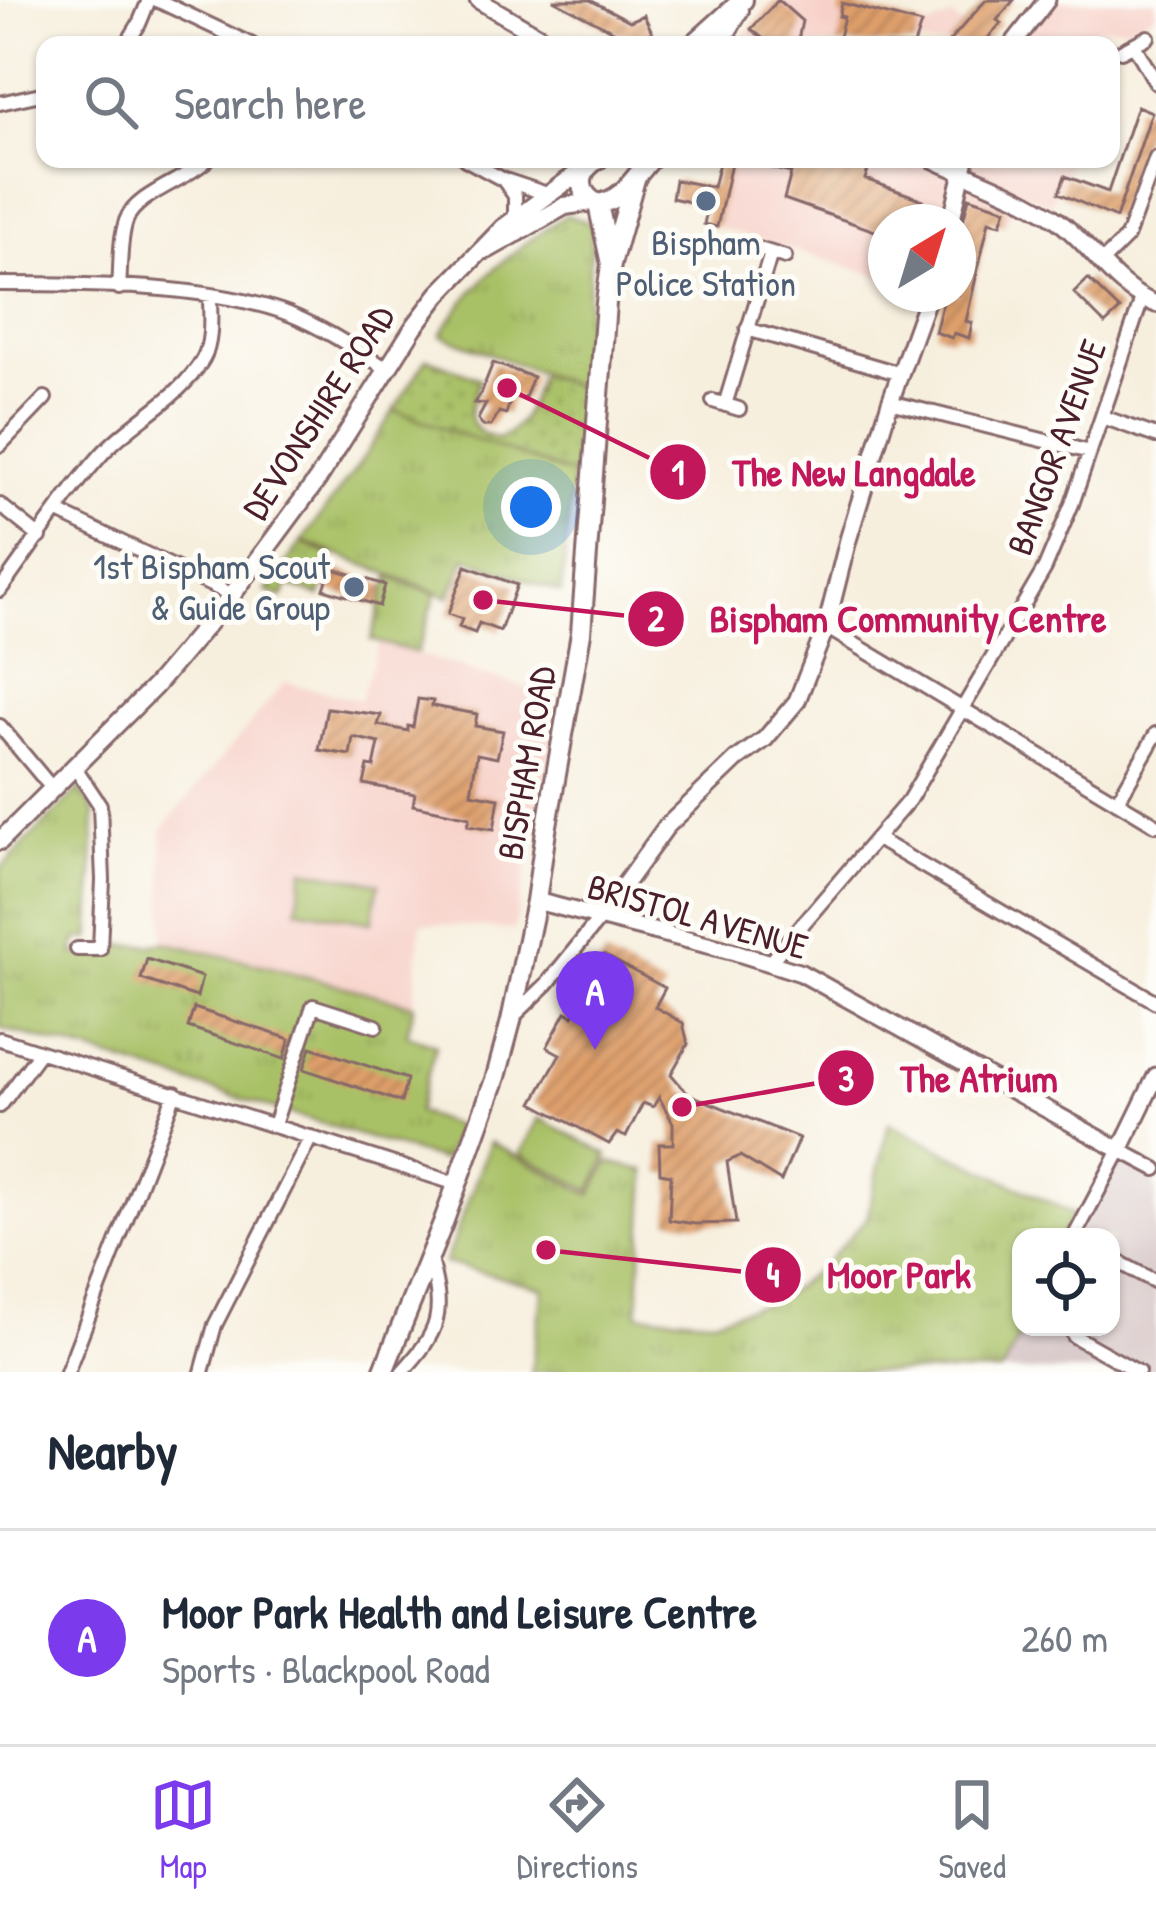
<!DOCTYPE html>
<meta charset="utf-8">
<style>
body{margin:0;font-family:"Patrick Hand",sans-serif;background:#f6f6f7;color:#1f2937}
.controls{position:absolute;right:36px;bottom:36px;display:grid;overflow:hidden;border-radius:24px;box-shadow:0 3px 9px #0004}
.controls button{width:108px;height:108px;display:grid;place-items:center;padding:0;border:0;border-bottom:3px solid #e0e1e3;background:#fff;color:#1f2937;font:60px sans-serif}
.compass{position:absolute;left:868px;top:204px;width:108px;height:108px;border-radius:50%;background:#fff;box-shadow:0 3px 9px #0004;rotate:38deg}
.you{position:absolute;left:531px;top:507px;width:42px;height:42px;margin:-30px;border:9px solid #fff;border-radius:50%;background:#1a73e8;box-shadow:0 0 0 18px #1a73e833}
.badge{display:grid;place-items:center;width:78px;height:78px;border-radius:50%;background:#7c3aed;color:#fff;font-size:39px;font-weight:700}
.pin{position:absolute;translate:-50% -99px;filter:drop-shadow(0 3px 6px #0008)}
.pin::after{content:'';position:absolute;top:63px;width:42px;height:36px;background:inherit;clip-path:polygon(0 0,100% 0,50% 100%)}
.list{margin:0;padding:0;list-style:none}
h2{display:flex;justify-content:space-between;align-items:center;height:156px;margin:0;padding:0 48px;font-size:51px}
h2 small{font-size:39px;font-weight:400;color:#747a83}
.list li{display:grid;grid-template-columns:78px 1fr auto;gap:36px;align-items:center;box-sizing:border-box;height:216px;padding:0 48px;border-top:3px solid #e0e1e3}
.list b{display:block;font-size:45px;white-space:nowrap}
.list p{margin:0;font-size:39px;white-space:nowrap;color:#747a83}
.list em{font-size:39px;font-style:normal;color:#747a83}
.icon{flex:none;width:66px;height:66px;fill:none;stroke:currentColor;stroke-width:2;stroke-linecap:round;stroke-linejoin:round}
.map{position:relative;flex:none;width:1156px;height:1372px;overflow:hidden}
.search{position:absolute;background:#fff;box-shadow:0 3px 9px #0004;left:36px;right:36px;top:36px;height:132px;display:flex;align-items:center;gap:30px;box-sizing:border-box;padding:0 42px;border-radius:24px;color:#747a83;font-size:45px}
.sheet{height:372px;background:#fff}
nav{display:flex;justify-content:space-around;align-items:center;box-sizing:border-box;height:168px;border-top:3px solid #e0e1e3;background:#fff;font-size:33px;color:#747a83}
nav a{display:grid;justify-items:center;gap:6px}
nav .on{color:#7c3aed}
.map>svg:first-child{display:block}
.built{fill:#f7d1c9}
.industrial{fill:#d2bfc1}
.grass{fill:url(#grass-tufts);stroke:#7a7048;stroke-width:3}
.garden{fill:url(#garden-dots);stroke:#7a7048;stroke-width:3}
.pitch{fill:#a9c166;stroke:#7a7048;stroke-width:3}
.building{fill:url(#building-hatch)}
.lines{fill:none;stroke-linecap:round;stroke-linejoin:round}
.minor-casing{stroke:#87686a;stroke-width:18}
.tertiary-casing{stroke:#87686a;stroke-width:21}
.secondary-casing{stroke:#87686a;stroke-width:22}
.primary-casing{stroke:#87686a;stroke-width:24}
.minor{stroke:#fff;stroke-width:12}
.tertiary{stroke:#fff;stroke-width:15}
.secondary{stroke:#fff;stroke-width:16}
.primary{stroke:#fff;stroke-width:18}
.service-dot{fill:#5c6f8a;stroke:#fdfcf7;stroke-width:4.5}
.labels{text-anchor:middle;stroke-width:10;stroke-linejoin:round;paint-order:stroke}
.service-label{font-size:36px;fill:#4e5e75;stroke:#fdfcf7}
.street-label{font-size:36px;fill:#4a1f2b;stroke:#fdfcf7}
.leader{fill:none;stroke:#c2185b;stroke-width:4.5}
.callout-dot{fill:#c2185b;stroke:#fdfcf7;stroke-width:4.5}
.mark-label{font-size:36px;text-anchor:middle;font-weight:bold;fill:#fff}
.callout-label{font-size:39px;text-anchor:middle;font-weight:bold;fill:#c2185b;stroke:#fdfcf7;stroke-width:10;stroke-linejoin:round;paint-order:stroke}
</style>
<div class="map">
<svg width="1156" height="1372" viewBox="0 0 1156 1372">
<defs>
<pattern id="grass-tufts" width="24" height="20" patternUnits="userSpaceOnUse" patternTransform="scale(3)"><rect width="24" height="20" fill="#a9c166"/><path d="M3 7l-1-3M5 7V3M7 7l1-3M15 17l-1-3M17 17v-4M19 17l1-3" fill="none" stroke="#93a559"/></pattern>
<pattern id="garden-dots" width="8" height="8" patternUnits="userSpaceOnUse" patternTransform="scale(3)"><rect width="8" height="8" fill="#a9c166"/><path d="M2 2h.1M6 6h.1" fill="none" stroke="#93a559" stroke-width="1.8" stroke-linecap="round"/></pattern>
<pattern id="building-hatch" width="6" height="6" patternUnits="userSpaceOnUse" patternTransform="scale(3)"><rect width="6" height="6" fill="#de9f6b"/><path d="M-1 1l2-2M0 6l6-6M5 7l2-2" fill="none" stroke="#b68158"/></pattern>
</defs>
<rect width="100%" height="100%" fill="#fdfcf7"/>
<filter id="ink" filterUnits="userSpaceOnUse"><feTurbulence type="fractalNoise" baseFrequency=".00833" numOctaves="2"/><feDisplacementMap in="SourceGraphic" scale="24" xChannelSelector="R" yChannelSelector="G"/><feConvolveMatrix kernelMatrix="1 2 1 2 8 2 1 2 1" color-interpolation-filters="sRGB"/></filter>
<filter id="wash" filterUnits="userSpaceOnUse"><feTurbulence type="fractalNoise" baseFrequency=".004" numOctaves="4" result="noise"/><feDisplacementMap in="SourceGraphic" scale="48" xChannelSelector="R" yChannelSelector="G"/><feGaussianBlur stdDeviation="2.7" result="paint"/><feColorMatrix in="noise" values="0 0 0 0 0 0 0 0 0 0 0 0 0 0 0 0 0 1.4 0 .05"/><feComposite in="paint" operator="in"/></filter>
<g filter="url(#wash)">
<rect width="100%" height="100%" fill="#f7efde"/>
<path class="built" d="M774,0H831L930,27L951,16L983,45H736Z
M1047,0H1156V13L1128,27H1096L1092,45H1012Z
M731,159H1071L1051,204L1019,192L1005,226L961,213L952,222H886V278L717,227Z
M379,642L561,699L514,930L421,923L414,1005L278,969L164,942L162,829L285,682L360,700Z"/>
<path class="industrial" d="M1120,1150L1156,1169V1372H1001L1025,1327H1111V1237H1074Z"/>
<path class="grass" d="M566,215L587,221L592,228L582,389L441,335C470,284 518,246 566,215Z
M394,410L573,475L561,593L466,558L449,597L302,541L358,466Z
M301,543L331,555L320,596L288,585L283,597L266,591Z
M389,577L436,594L417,653L371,640Z
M80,788L95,814L91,930L90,939H77L73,954L108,957L110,945H151L164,942L278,969L414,1005L407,1035L436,1045L417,1112L458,1127L443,1161L96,1054L0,1028V869Z
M889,1123L1073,1214L1061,1237H1021V1327H1025L1001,1372H531L543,1288L445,1263L490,1142L591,1195L609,1162L646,1171L638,1314L713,1319L779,1299L823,1266L867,1218Z"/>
<path class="garden" d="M427,358L480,379C470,409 458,428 498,439C524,428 531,400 540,374L582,389L573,475L394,410Z"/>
<path class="pitch" d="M304,869L379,883L372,922L297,909Z
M539,1118L608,1155L591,1191L520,1154Z"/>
<g id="blocks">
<path class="building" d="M553,0H590L630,21L644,15L652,32L639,39L637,35L619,34Z
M778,0L802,21L797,45H771L751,29Z
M986,0H1014L997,20L1001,23L982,45H946Z
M842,3L921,24L914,45H837L844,17L839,16Z
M1137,106L1152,112L1116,218L1059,193L1065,176L1108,192Z
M720,159H732L717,227L704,224L708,206L672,198L675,180L713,187Z
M751,159H844L869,167L865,179L923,200L914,222H886V235L784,199L791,173L750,163Z
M969,197L1006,209L1001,224L989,221L966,321L972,323L969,338L954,333L952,338L935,332L945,294H958V241Z
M1088,279L1120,310L1105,324L1074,293Z
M493,363L533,377L524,400L512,396L506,414L499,412L491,426H483L478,419L486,404L474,403L481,393Z
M466,566L517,585L500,631L479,623L475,633L459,627L462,619L448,614Z
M331,568L385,585L379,606L324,589Z
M418,699L433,701L432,706L477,714L475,726L503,731L497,758L477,754L471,793L499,798L494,829L468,825L470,817L413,805L415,794L364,784L368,766L374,767L379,743L353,737L350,755L319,750L327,708L381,715L378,725L408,731V726L413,727Z
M604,955L665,988L655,1007L683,1023L688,1044L671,1074L688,1094L799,1138L781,1181L740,1156L727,1162L736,1223L695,1224L669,1220L671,1175L660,1173L659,1144H673V1123L659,1097L653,1107L643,1103L626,1137L617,1133L609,1144L533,1103L560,1054L547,1047L566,1012L573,1016Z
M147,959L202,977L197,997L141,979Z
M194,1008L290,1039L284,1059L188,1027Z
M311,1047L407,1079L401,1102L304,1069Z"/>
</g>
</g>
<g filter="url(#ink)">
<use href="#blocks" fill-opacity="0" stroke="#87686a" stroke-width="3"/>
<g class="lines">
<defs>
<path id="minor" d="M157,0L252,45
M126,45L139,24L149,0
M1134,45L1156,83
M1121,51L1148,37
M0,103L45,93
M465,159L502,179L547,194
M503,179L515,196V217
M759,249L785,257
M1102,262L1127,237L1156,158
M0,284C86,284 208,284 289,314C324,328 355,349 387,369
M119,288C121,267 119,241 126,221C135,194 187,180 208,159
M747,329L901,374
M713,401L739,409
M890,402L1090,452
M725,405L771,253
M1103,417L1156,436
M0,445L45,398
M0,505L40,537
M58,512L232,595
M0,590C33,545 64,497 101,455C132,420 179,400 203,359C213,341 210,315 210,295
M826,627L1156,825
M0,726L51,787
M74,766L100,805L103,880L100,949H77
M1117,802L1156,734
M877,839L1156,1002
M770,962L909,800L1045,568L1072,504L1142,299
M515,1015L547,984L601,917
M0,1039L457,1184
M0,1106L40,1052
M274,1125L313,1006L376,1026
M1074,1237L1120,1150L1156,1169
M1111,1258L1156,1282
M1074,1336L1138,1372
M67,1372L175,1093
M202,1372L215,1325L311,1137
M402,1372C440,1331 445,1314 430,1260"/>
<path id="tertiary" d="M478,0L555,45
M1012,45L1047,0
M932,159C972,178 1022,195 1057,220C1092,245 1114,289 1156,304
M951,222L966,159
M536,901L735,952L801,973L1120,1150L1156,1076
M601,917L666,827L736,760L765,739L797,701L826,627L848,540L890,402L929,294"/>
<path id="secondary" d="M487,250L565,206L592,202
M0,841L155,686L232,595L318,479L414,327L439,294L503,228L585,168"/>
<path id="primary" d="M693,45L743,0
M718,45L739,10
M598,159C577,171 576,193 598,204C624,200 634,177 651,159
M598,204L611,264
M383,1372L443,1223L496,1077L511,1021L536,901L546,831L581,633L606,303L611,264L635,179"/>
</defs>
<use href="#minor" class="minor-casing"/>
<use href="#tertiary" class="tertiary-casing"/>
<use href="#secondary" class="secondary-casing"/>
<use href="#primary" class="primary-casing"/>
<use href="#minor" class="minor"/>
<use href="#tertiary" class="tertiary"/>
<use href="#secondary" class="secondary"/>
<use href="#primary" class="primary"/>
</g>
</g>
<g class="service-dot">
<circle cx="706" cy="201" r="12"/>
<circle cx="354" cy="587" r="12"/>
</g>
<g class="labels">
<g class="service-label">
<text x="706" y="255">Bispham<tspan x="706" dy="41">Police Station</tspan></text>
<text x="330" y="579" text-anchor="end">1st Bispham Scout<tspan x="330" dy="41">&amp; Guide Group</tspan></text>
</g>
<g class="street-label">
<text transform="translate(318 412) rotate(-57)" y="13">DEVONSHIRE ROAD</text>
<text transform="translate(1056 447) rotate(-70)" y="13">BANGOR AVENUE</text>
<text transform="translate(526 763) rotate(-80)" y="13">BISPHAM ROAD</text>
<text transform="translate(698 916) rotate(16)" y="13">BRISTOL AVENUE</text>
</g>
</g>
<path class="leader" d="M507 388L678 472M483 600L656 619M682 1107L846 1078M546 1250L773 1275"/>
<g class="callout-dot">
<circle cx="507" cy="388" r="12"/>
<circle cx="483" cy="600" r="12"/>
<circle cx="682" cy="1107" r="12"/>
<circle cx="546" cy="1250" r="12"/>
<circle cx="678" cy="472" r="30"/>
<circle cx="656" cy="619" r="30"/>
<circle cx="846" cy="1078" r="30"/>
<circle cx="773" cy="1275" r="30"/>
</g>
<g class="mark-label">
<text x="678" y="485">1</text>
<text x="656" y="631">2</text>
<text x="846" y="1091">3</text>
<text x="773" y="1287">4</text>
</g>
<g class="callout-label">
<text x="854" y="486">The New Langdale</text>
<text x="908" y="632">Bispham Community Centre</text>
<text x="979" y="1092">The Atrium</text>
<text x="899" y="1288">Moor Park</text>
</g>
</svg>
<div class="controls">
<button><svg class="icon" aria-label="locate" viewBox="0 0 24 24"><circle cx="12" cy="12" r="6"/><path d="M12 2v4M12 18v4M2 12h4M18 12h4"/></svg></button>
</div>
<svg class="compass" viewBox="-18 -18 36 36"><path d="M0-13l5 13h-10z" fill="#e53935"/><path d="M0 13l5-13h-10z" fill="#747a83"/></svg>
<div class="you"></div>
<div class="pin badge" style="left:595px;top:1050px">A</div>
<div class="search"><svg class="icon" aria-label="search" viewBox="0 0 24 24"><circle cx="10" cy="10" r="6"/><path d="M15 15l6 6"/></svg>Search here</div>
</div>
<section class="sheet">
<h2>Nearby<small></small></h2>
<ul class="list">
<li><span class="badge">A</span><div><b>Moor Park Health and Leisure Centre</b><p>Sports · Blackpool Road</p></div><em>260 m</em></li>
</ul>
</section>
<nav>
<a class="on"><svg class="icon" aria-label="map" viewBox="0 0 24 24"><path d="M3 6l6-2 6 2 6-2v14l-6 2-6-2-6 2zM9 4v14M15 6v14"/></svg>Map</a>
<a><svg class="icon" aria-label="directions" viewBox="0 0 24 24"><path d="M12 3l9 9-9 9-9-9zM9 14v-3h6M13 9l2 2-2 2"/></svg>Directions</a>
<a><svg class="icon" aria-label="saved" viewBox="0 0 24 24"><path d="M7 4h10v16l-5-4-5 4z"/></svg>Saved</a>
</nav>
